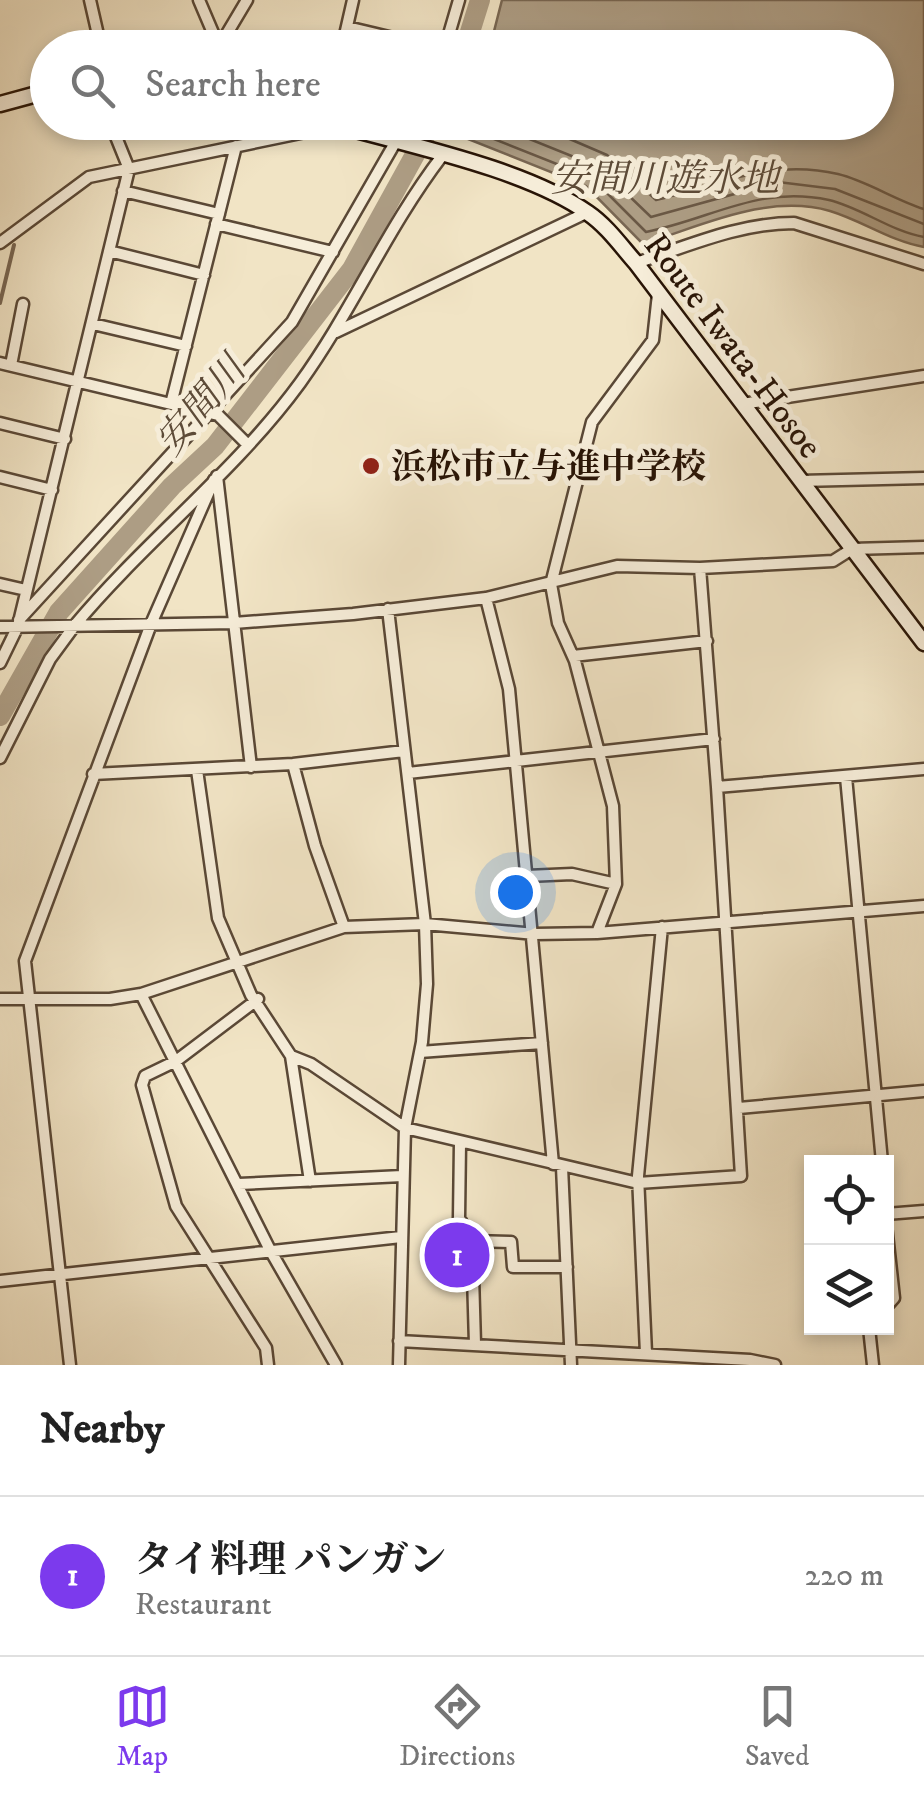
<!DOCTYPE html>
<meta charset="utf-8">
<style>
body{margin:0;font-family:"IM FELL DW Pica","Noto Serif JP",serif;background:#f6f6f6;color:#222}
.controls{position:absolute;right:30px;bottom:30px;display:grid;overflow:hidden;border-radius:0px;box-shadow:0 5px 15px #0003}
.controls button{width:90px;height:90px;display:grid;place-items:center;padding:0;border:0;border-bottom:2px solid #e0e0e0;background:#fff;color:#222;font:50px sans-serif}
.you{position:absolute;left:515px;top:892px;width:35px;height:35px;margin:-25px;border:8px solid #fff;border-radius:50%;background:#1a73e8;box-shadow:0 0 0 15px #1a73e833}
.badge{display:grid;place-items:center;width:65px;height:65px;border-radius:50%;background:#7c3aed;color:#fff;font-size:32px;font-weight:700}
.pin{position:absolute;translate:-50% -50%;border:5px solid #fff;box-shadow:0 2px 10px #0006}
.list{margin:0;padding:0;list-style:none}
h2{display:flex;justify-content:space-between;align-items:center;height:130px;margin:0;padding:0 40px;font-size:42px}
h2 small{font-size:32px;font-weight:400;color:#767676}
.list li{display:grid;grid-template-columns:65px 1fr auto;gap:30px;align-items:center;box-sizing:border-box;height:160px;padding:0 40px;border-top:2px solid #e0e0e0}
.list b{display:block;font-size:38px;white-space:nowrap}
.list p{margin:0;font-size:32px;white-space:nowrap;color:#767676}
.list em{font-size:32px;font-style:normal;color:#767676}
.icon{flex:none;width:55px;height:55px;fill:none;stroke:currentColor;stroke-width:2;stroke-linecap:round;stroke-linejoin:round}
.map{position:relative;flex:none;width:924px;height:1365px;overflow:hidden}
.search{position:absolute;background:#fff;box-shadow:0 5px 15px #0003;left:30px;right:30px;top:30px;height:110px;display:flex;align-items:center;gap:25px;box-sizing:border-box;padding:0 35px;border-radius:55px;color:#767676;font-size:38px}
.sheet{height:290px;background:#fff}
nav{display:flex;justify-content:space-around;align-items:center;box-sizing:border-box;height:140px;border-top:2px solid #e0e0e0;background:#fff;font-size:28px;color:#767676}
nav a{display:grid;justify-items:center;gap:5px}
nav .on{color:#7c3aed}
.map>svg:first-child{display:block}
.water{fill:#ad9d84;stroke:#786652;stroke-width:2.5}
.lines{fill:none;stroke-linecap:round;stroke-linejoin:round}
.shore{stroke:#6a5845;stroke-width:2.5}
.stream{stroke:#786652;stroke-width:4}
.river{stroke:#ad9d84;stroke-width:20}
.minor-casing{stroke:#5a4836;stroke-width:15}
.secondary-casing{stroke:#281406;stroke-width:19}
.minor{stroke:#f6edd9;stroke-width:10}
.secondary{stroke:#f6edd9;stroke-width:14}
.poi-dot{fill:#8f2418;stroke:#f6edd9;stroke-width:4}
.labels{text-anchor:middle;stroke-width:10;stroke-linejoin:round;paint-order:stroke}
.street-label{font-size:35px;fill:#281406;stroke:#f6edd9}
.poi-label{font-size:35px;font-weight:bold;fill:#281406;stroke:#f6edd9;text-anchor:start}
.water-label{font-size:38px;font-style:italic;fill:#5d4b38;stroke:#f6edd9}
</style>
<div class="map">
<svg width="924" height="1365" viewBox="0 0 924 1365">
<rect width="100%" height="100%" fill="#f1e4c5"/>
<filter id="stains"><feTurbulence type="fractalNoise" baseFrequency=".002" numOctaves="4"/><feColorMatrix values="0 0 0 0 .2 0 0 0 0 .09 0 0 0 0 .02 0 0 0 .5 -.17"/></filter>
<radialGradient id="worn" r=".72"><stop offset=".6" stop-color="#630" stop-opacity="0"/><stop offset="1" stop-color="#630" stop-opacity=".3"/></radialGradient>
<path class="water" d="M502,0H924V247C890,241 863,221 830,211C767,193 702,226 643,244L586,186L458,135L463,122H876V48L490,47Z"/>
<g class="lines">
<path class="shore" d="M471,122L474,131L592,178L646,232C712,219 758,185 829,200C862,208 890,231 924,237
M487,122L599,167L651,217L778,182L835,189L924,224
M530,122L607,155L656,200C719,185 771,158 838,174C867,181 895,200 924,209"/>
<path class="stream" d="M0,303L14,245"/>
<path class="river" d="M465,48L480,0
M0,716L59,612L172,486L215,446L352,269L433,122"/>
<defs>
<path id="minor" d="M90,0L101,48
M199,0L219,47
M347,27L406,41L404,48
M219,47L247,0
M342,48L353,0
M445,48L459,0
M123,191L219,214
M216,224L333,252
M0,243L89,177L320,129L326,122
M109,251L204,275
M636,263C688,246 739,223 794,223L924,264
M93,324L186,346
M336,332L588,212
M0,363L171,404L236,146
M11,365L23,304
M171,404L218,415L246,443
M742,404L924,376
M0,423L65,439
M217,476L251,767
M0,477L52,490
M800,481L924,478
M700,568L717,787
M0,584L26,590
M486,598L509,689L553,1164
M388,609L425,924L427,984L422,1042L405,1128L399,1365
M19,620L292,322L407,122
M0,627L234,623L353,614L486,598L617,566L700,568L833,561L852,549L924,547
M573,656L707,641
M0,663L18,626L129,169L110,122
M0,758L50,659L75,625C145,541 235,472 300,383C352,311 387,228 442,156
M293,764L315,846L344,927
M197,770L218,918L251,995L291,1056L311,1064L405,1128L638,1183L741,1176L717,787L924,769
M408,773L714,739
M93,774L293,764L404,751
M846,777L882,1162
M527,876L572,874L616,884
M597,933L616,884L613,806L575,661L558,623L551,584L592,422L653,340L658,294
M141,994L270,1250L336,1365
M0,999H110L141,994L344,927L425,924L535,934L597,933L924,906
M258,999L176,1061L145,1076L142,1085L176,1206L266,1348L268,1365
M420,1052L542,1043
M291,1056L310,1181
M739,1108L924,1091
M460,1143L459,1218L472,1241L475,1344
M562,1167L571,1365
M239,1184L402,1176
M886,1214L924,1211
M886,1225L894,1298L886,1307
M472,1241L511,1242L513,1267H567
M0,1281L401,1237
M869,1328L873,1365
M399,1341L750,1360L775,1365
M646,1353L638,1176L662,927
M70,1365L25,961L151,624L214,480"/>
<path id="secondary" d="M218,48H219
M0,104L48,91
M327,122C403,144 525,168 588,213C607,226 621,246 636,263L924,643"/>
</defs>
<use href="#minor" class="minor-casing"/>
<use href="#secondary" class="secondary-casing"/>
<use href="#minor" class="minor"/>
<use href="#secondary" class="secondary"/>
</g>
<circle class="poi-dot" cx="371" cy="466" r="10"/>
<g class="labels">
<g class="street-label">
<text transform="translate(734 345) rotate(53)" y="12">Route Iwata-Hosoe</text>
</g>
<g class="poi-label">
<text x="391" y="478">浜松市立与進中学校</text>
</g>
<g class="water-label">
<text x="665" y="191">安間川遊水地</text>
<text transform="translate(200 405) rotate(-50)" y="13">安間川</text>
</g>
</g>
<rect width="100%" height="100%" filter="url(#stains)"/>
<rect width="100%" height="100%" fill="url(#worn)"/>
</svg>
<div class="controls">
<button><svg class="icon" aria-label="locate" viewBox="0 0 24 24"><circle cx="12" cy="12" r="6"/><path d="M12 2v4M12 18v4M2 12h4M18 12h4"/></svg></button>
<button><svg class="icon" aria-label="layers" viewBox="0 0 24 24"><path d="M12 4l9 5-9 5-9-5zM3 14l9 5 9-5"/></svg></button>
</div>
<div class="you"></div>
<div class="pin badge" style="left:457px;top:1255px">1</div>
<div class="search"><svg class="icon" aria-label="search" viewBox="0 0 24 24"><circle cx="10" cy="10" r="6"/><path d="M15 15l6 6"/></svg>Search here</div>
</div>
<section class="sheet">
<h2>Nearby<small></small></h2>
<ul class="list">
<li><span class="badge">1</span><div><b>タイ料理 パンガン</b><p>Restaurant</p></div><em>220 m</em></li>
</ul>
</section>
<nav>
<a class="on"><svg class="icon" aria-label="map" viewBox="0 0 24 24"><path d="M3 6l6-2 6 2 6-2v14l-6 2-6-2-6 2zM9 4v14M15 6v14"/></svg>Map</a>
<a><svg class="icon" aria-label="directions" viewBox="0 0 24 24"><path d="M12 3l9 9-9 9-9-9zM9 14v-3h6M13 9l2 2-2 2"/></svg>Directions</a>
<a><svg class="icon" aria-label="saved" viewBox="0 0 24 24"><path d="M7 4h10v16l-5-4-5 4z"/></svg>Saved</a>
</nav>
